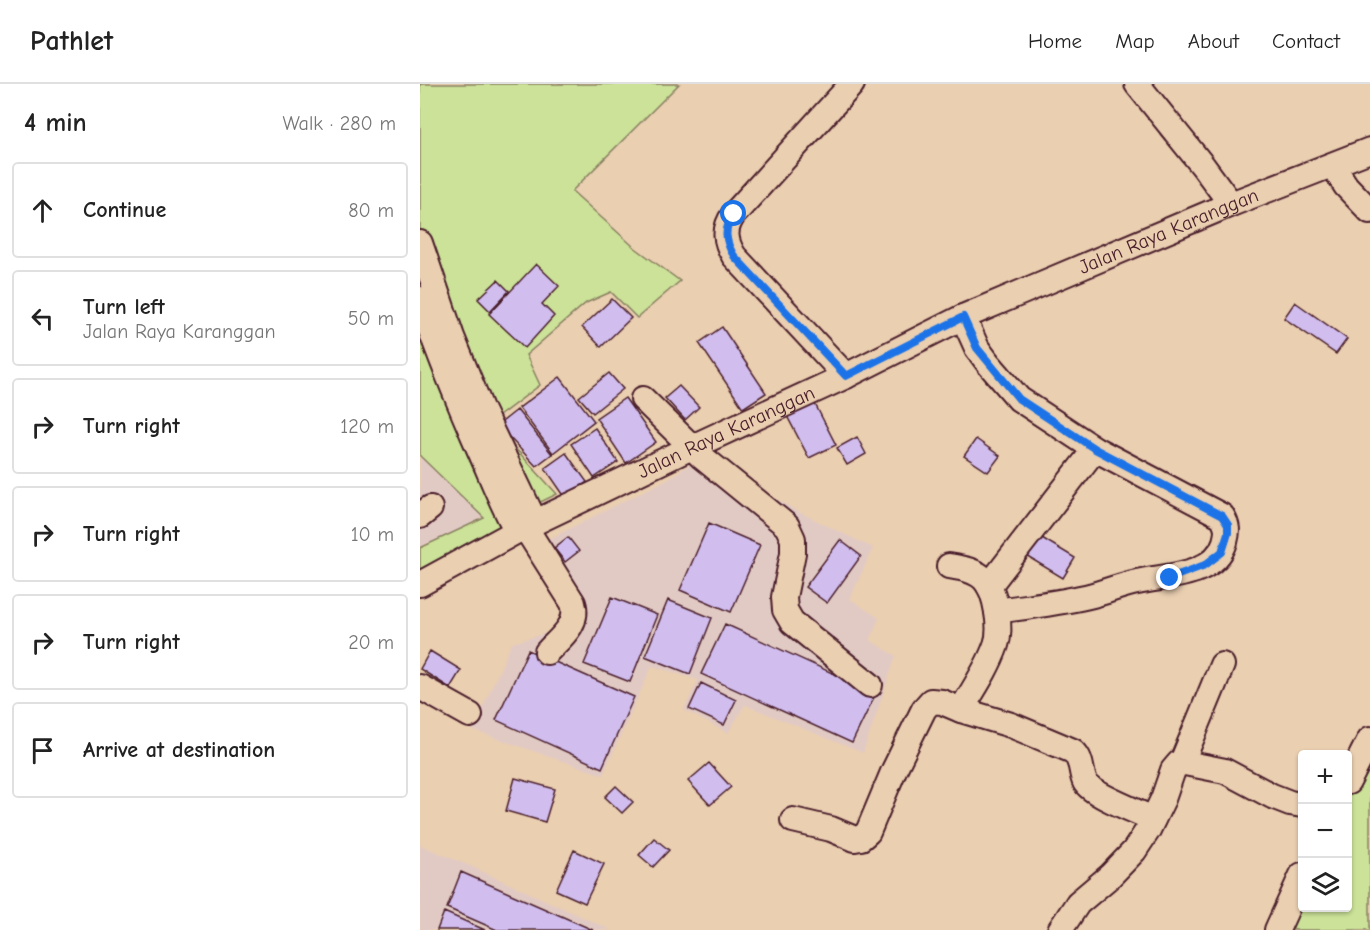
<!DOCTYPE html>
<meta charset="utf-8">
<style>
body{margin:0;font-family:"Comic Neue",sans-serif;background:#f6f6f6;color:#222}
.controls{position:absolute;right:18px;bottom:18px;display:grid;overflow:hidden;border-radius:6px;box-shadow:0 2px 4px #0004}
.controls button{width:54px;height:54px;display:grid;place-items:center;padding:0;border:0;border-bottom:2px solid #e0e0e0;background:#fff;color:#222;font:30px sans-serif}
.stop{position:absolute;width:18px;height:18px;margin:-14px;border:4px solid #1a73e8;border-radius:50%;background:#fff}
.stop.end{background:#1a73e8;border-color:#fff;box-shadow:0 2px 6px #0008}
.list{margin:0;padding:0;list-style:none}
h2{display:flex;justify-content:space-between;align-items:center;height:78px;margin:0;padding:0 24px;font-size:26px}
h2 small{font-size:20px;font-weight:400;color:#767676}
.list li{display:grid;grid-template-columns:39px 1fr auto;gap:18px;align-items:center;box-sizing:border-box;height:96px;margin:0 12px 12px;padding:0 12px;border:2px solid #e0e0e0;border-radius:6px}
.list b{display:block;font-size:22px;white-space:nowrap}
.list p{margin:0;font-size:20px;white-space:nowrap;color:#767676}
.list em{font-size:20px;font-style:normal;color:#767676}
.icon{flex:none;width:33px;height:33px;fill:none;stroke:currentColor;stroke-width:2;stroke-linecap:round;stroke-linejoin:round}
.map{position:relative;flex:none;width:950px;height:846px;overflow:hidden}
header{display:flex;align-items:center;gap:36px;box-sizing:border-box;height:84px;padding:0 30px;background:#fff;border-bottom:2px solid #e0e0e0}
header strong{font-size:28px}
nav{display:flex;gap:33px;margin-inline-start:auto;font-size:21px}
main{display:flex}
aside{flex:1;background:#fff}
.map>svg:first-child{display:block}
.built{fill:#e2cac4}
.green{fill:#cbe298;stroke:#8a8062;stroke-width:1.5}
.building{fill:#d1beef;stroke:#4a1f2b;stroke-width:1.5}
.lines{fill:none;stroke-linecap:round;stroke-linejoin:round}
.minor-casing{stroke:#4a1f2b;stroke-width:28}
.minor{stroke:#eacfb1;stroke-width:24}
.route{stroke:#1a73e8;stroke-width:8}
.labels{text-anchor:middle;stroke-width:4.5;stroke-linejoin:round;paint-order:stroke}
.street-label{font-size:20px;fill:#4a1f2b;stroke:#eacfb1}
</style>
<header>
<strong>Pathlet</strong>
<nav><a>Home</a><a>Map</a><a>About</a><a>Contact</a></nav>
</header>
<main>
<aside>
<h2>4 min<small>Walk · 280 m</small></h2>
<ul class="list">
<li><svg class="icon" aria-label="ahead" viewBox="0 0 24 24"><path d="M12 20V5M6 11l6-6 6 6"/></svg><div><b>Continue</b></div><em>80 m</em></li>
<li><svg class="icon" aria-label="left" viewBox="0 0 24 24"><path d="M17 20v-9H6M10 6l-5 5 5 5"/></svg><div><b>Turn left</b><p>Jalan Raya Karanggan</p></div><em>50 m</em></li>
<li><svg class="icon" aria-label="right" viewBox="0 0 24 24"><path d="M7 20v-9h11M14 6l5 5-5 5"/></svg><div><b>Turn right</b></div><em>120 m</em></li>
<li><svg class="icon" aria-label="right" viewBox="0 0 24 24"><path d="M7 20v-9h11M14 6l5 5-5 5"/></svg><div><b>Turn right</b></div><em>10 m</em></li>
<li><svg class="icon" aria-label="right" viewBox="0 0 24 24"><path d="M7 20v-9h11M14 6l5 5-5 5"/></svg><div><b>Turn right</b></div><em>20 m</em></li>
<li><svg class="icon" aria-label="arrive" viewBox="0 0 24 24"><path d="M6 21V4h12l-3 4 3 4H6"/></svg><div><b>Arrive at destination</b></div></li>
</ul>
</aside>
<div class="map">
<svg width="950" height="846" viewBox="0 0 950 846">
<rect width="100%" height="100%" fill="#eacfb1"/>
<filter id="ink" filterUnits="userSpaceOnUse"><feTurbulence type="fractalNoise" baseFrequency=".0167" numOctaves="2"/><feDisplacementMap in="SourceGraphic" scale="12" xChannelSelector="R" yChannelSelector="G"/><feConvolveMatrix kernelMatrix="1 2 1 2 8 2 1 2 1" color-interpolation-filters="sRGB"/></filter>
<g filter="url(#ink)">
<path class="built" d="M0,372L64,434L0,464Z
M282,373L379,428L453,464L430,515L459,534L450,556L476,572L443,669L325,621L308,649L264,626L278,596L232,582L183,691L52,646L92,559L134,547L165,529L127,456L246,396Z
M0,761L48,781L191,846H0Z"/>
<path class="green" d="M0,0H259L152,107L214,163L260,197L217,234L191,208L166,219L106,271L120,301L71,338L137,410L108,424L97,447L0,500V464L64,434L0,372Z
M950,655V846H856L882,790V824H928V698Z"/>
<path class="building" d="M116,180L139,202L122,220L134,232L105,264L69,230Z
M78,196L89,207L70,227L58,215Z
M192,215L211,234L181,263L162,243Z
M875,218L927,255L916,270L864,234Z
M302,243L346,309L323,324L279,259Z
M189,289L203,305L173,329L159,313Z
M140,293L174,337L133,369L99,324Z
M259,302L279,323L265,336L245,314Z
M205,314L236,358L206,379L176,334Z
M394,318L416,361L389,374L367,332Z
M97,326L132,370L116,382L78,341Z
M175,344L198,378L174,394L151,360Z
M437,353L446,370L427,381L417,364Z
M556,355L580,372L568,388L544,372Z
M146,369L167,398L145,413L125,384Z
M289,439L340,461L311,528L260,506Z
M617,451L655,474L643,494L605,471Z
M148,453L159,467L145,478L134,464Z
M420,456L441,472L407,519L385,503Z
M192,513L237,531L210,598L164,580Z
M248,516L292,534L270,590L225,572Z
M305,540L456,609L432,659L281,590Z
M108,566L214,613L182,684L76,636Z
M10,567L41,586L30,604L0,585Z
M281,599L316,616L304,641L269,625Z
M289,679L311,703L290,721L268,697Z
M95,694L135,705L125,738L86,727Z
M196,702L213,718L202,729L185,713Z
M234,754L249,766L233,783L219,771Z
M154,766L184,780L165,819L136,806Z
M41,788L173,846H77L27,824Z
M24,828L65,846H17Z"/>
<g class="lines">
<defs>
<g id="minor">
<path d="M717,0L783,82L811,120"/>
<path d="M913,82L926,102L950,127"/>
<path d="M0,159L32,253L62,327L115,438"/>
<path d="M0,215C17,266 38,317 60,367C72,394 82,421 97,447"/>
<path d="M543,233L557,264L568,279L599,315L675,365L802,432C808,442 808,447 805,458C794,493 747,491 717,498C702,501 688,507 673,511C642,519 609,522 577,527"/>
<path d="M426,292L314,172C305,157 303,145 314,130L432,0"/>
<path d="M223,315L282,373L367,442L373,455V469L364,513L365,526L372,538L450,601"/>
<path d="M0,432L10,424"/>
<path d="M105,443L153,519C160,540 140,554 127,568"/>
<path d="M529,482C541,484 555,486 564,495C576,507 582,545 576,561C568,584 553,606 541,626"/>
<path id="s1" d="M0,500L97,447L272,363L426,292L543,233L811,120L950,66"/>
<path d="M569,502L675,365"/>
<path d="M0,603L50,631"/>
<path d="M762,678L802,581"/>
<path d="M928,698L950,655"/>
<path d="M373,736L411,745L435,755L441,754L448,748L474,686L504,625L511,617L522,618L541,626L591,641L653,667C663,676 660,687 665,698C672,711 719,728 733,735"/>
<path d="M640,846L658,819L690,792L714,767L728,746L743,715L753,686L759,679H765L805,687L852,712L870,719L882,721"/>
<path d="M857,846L882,791"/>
</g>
</defs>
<use href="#minor" class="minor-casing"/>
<use href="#minor" class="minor"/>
</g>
</g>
<g class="lines" filter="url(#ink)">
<path class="route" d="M314,130C303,145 305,157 314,172L426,292L543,233L557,264L599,315L675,365L802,432L808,441V449L802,468L785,481L750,494"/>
</g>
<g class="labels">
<g class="street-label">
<text dy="7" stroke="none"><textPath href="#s1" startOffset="828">Jalan Raya Karanggan</textPath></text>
<text dy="7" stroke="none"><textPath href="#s1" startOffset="342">Jalan Raya Karanggan</textPath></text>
</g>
</g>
</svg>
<div class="controls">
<button>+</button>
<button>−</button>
<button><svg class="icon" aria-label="layers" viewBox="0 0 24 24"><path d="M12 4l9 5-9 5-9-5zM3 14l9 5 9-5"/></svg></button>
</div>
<div class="stop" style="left:314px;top:130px"></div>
<div class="stop end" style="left:750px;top:494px"></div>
</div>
</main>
